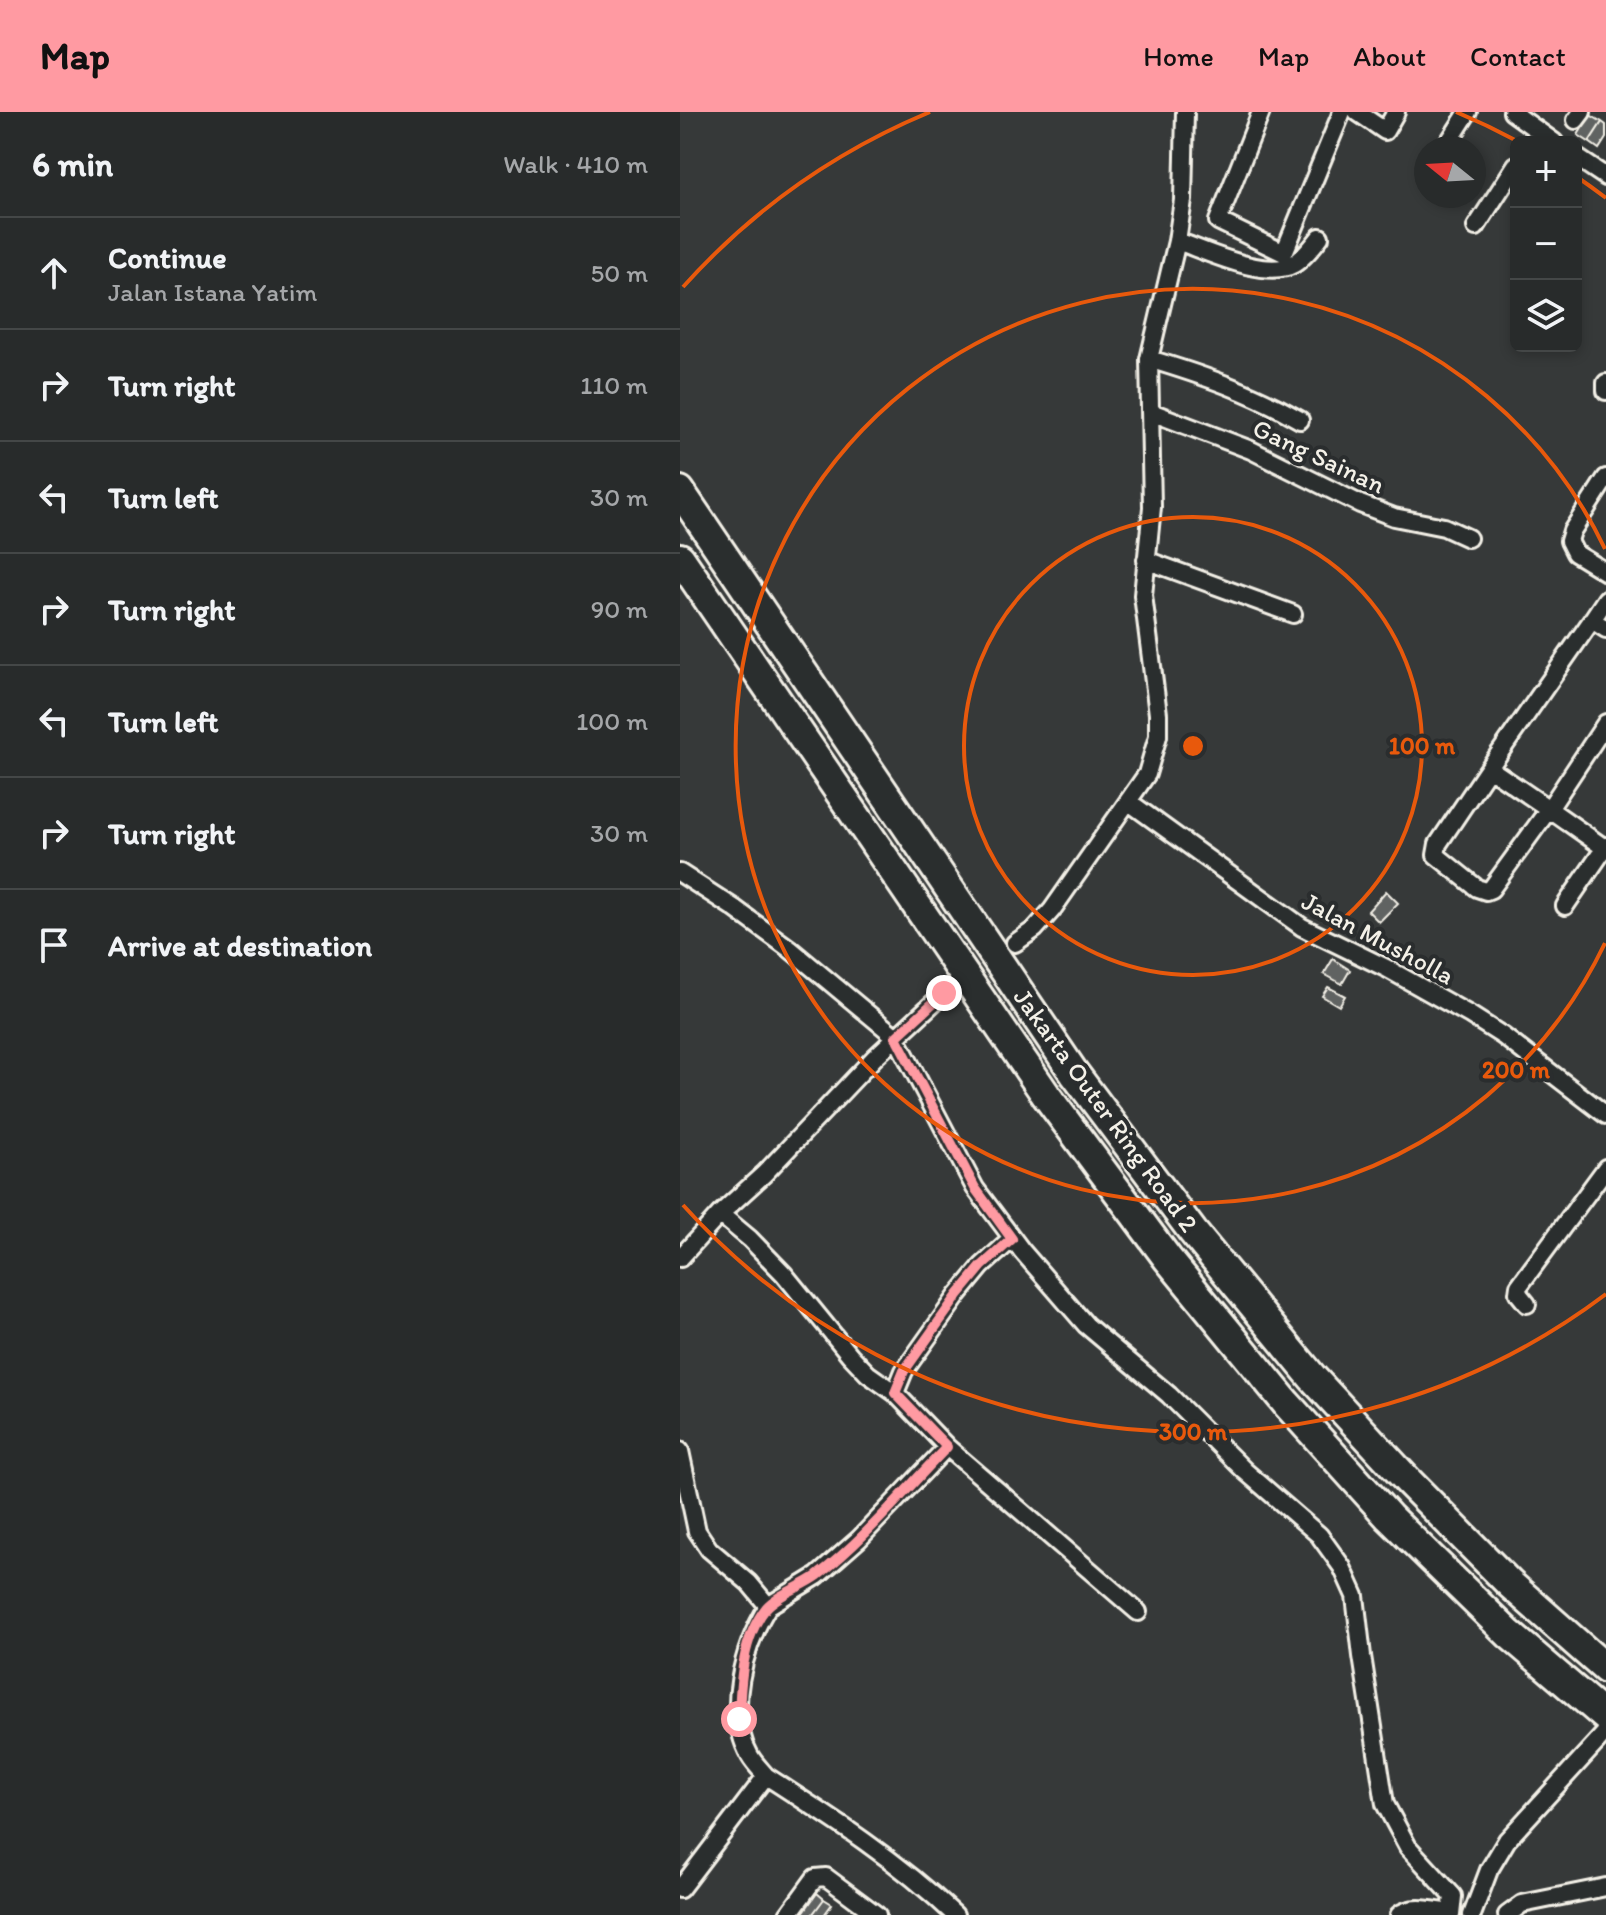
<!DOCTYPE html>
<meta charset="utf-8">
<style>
body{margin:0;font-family:Itim,sans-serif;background:#343737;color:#f1f3f6}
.controls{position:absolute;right:24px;top:24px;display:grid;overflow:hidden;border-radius:12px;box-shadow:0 4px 12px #0003}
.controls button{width:72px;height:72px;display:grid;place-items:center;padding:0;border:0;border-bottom:2px solid #444747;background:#282b2b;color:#f1f3f6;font:40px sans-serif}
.compass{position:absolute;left:734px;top:24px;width:72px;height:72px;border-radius:50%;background:#282b2b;box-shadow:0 4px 12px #0003;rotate:288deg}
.stop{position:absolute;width:24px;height:24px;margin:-18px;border:6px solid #ff9aa2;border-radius:50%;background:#fff}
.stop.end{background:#ff9aa2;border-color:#fff;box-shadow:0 2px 8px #0008}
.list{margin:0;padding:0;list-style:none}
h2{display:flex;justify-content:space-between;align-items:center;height:104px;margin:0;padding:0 32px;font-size:34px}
h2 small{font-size:26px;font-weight:400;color:#a5a7a9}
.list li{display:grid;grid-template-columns:52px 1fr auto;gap:24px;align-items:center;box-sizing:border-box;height:112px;padding:0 32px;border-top:2px solid #444747}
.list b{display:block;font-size:30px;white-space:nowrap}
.list p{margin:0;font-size:26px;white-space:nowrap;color:#a5a7a9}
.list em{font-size:26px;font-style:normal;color:#a5a7a9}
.icon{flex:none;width:44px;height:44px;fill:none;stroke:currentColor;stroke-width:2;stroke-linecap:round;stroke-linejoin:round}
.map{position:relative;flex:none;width:926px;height:1803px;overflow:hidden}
header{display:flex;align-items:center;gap:48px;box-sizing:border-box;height:112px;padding:0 40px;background:#ff9aa2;color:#111}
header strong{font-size:38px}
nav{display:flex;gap:44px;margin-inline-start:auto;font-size:28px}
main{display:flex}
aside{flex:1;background:#282b2b}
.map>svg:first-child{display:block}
.building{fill:#616362;stroke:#f4f1e8;stroke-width:2}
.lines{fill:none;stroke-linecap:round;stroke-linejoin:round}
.street-tunnel{stroke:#525553;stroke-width:16;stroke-dasharray:16 8;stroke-linecap:butt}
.street-casing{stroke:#f4f1e8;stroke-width:22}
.highway-casing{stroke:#f4f1e8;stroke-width:34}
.street{stroke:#2a2d2e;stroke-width:16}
.highway{stroke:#2a2d2e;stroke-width:28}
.route{stroke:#ff9aa2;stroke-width:10}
.ring{fill:none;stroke:#e8590c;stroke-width:4}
.labels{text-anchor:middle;stroke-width:8;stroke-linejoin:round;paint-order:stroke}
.street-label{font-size:26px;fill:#f4f1e8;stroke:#2a2d2e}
.centre{fill:#e8590c;stroke:#2a2d2e;stroke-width:4}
.ring-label{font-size:24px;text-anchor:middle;font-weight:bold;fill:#e8590c;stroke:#2a2d2e;stroke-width:8;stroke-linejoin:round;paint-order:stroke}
</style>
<header>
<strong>Map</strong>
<nav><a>Home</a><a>Map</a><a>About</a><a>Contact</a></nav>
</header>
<main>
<aside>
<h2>6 min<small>Walk · 410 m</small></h2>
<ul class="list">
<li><svg class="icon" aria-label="ahead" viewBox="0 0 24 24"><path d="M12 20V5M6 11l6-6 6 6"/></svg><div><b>Continue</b><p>Jalan Istana Yatim</p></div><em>50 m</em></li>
<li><svg class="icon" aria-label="right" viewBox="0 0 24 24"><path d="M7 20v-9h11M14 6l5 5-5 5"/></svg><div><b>Turn right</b></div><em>110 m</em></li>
<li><svg class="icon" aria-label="left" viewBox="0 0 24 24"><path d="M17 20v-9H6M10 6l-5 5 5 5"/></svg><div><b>Turn left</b></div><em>30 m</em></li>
<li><svg class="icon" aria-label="right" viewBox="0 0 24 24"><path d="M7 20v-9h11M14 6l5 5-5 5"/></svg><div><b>Turn right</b></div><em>90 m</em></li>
<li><svg class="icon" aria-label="left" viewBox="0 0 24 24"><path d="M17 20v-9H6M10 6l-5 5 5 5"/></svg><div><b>Turn left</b></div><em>100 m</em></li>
<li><svg class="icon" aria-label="right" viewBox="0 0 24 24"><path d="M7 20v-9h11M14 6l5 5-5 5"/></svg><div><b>Turn right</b></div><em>30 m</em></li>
<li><svg class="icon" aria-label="arrive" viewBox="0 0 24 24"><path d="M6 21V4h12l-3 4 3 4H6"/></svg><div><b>Arrive at destination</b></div></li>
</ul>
</aside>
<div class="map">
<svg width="926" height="1803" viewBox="0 0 926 1803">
<rect width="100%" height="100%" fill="#363939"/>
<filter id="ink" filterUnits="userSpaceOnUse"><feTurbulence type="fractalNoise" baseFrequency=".0125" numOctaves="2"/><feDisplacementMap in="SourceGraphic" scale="16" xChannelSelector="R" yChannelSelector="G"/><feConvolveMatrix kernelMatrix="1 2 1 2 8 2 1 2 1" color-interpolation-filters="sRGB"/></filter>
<g filter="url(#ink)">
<path class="building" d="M910,3L922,10L909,30L898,23Z
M922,10L926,13V26L919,37L909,30Z
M706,779L718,791L699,810L688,799Z
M653,847L670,858L662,872L644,862Z
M648,875L665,884L659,894L642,884Z
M137,1781L144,1787L132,1803H126L123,1801Z
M144,1787L152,1792L144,1803H132Z"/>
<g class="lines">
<path class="street-tunnel" d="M264,881L321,841"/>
<defs>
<path id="street" d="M581,0L538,109L604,141L662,0
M677,0L705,19L716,0
M832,0L874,30
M896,8L902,0
M765,36L788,0
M896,45L926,65
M796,115L836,53
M497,129C526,139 586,168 614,152C624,146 633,134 640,125
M469,247C522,263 572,280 620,308
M926,271V279
M471,300L571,338L680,392L714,405L764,415L788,426
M926,366L892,419L889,429L895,441L926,460
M466,448L613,502
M926,487L912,508L926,517
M926,611L869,697L926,737
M809,656L869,697L811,777L806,779L797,776L756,743L758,732Z
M809,656L912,508
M449,690L622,815L706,856L790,903L823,924L926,1003
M0,761L54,796L110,837L216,925L295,1076L342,1139L406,1213L489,1283L565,1359L639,1423L662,1455L675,1484L682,1544L705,1692L728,1735L773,1784L771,1803
M885,794L926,734
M335,831L355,817L372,798L467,662L478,624V602L463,483L472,395L469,247L497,129L503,88L505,0
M40,1102L70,1127L104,1162L170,1243L188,1262L215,1281
M332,1127L302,1154L278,1183L224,1259L215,1281L267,1335L458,1500
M0,1146L40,1102L84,1062L195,945L264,881
M847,1192L838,1181L839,1174L926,1056
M0,1339L17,1419L29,1437L69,1471L88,1494C63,1535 45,1600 70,1644C74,1651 81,1658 86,1664L0,1777
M88,1494L137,1464L179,1427L267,1335
M86,1664C153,1707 217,1748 275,1803
M108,1803L135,1766L146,1765L197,1803
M719,1803C732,1792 755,1799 771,1801
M792,1803L809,1758L827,1728L926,1620
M827,1803L842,1792L926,1775"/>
<path id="highway" d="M0,379L394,961L513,1120L633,1266L729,1370L830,1472L926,1557
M0,446L366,983L488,1147L606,1291L709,1405L829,1522L926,1605"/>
</defs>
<use href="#street" class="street-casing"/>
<use href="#highway" class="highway-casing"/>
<use href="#street" class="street"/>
<use href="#highway" class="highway"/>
</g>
</g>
<g class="lines" filter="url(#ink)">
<path class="route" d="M59,1607C60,1571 62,1526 86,1496C98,1482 122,1475 137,1464C185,1427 225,1378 267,1335L215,1281L224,1259L278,1183L302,1154L332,1127L295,1076L216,925L264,881"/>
</g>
<g class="ring">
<circle cx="513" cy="634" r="229"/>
<path d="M925 831A457 457 0 1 1 925 437"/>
<path d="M926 1182A686 686 0 0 1 3 1093M3 175A686 686 0 0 1 250 0M776 0A686 686 0 0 1 835 28M897 65A686 686 0 0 1 926 86"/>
</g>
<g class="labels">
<g class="street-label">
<text transform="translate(639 344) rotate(25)" y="9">Gang Sainan</text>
<text transform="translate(698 826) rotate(28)" y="9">Jalan Musholla</text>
<text transform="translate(426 998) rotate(54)" y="9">Jakarta Outer Ring Road 2</text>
</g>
</g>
<circle cx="513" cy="634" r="12" class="centre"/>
<g class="ring-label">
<text x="742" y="642">100 m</text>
<text x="836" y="966">200 m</text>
<text x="513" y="1328">300 m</text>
</g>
</svg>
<div class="controls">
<button>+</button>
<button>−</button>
<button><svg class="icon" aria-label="layers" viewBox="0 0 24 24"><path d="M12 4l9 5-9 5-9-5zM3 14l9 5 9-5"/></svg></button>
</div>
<svg class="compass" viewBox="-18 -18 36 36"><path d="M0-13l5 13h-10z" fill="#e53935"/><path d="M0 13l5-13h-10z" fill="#a5a7a9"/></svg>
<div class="stop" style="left:59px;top:1607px"></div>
<div class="stop end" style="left:264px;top:881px"></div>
</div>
</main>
